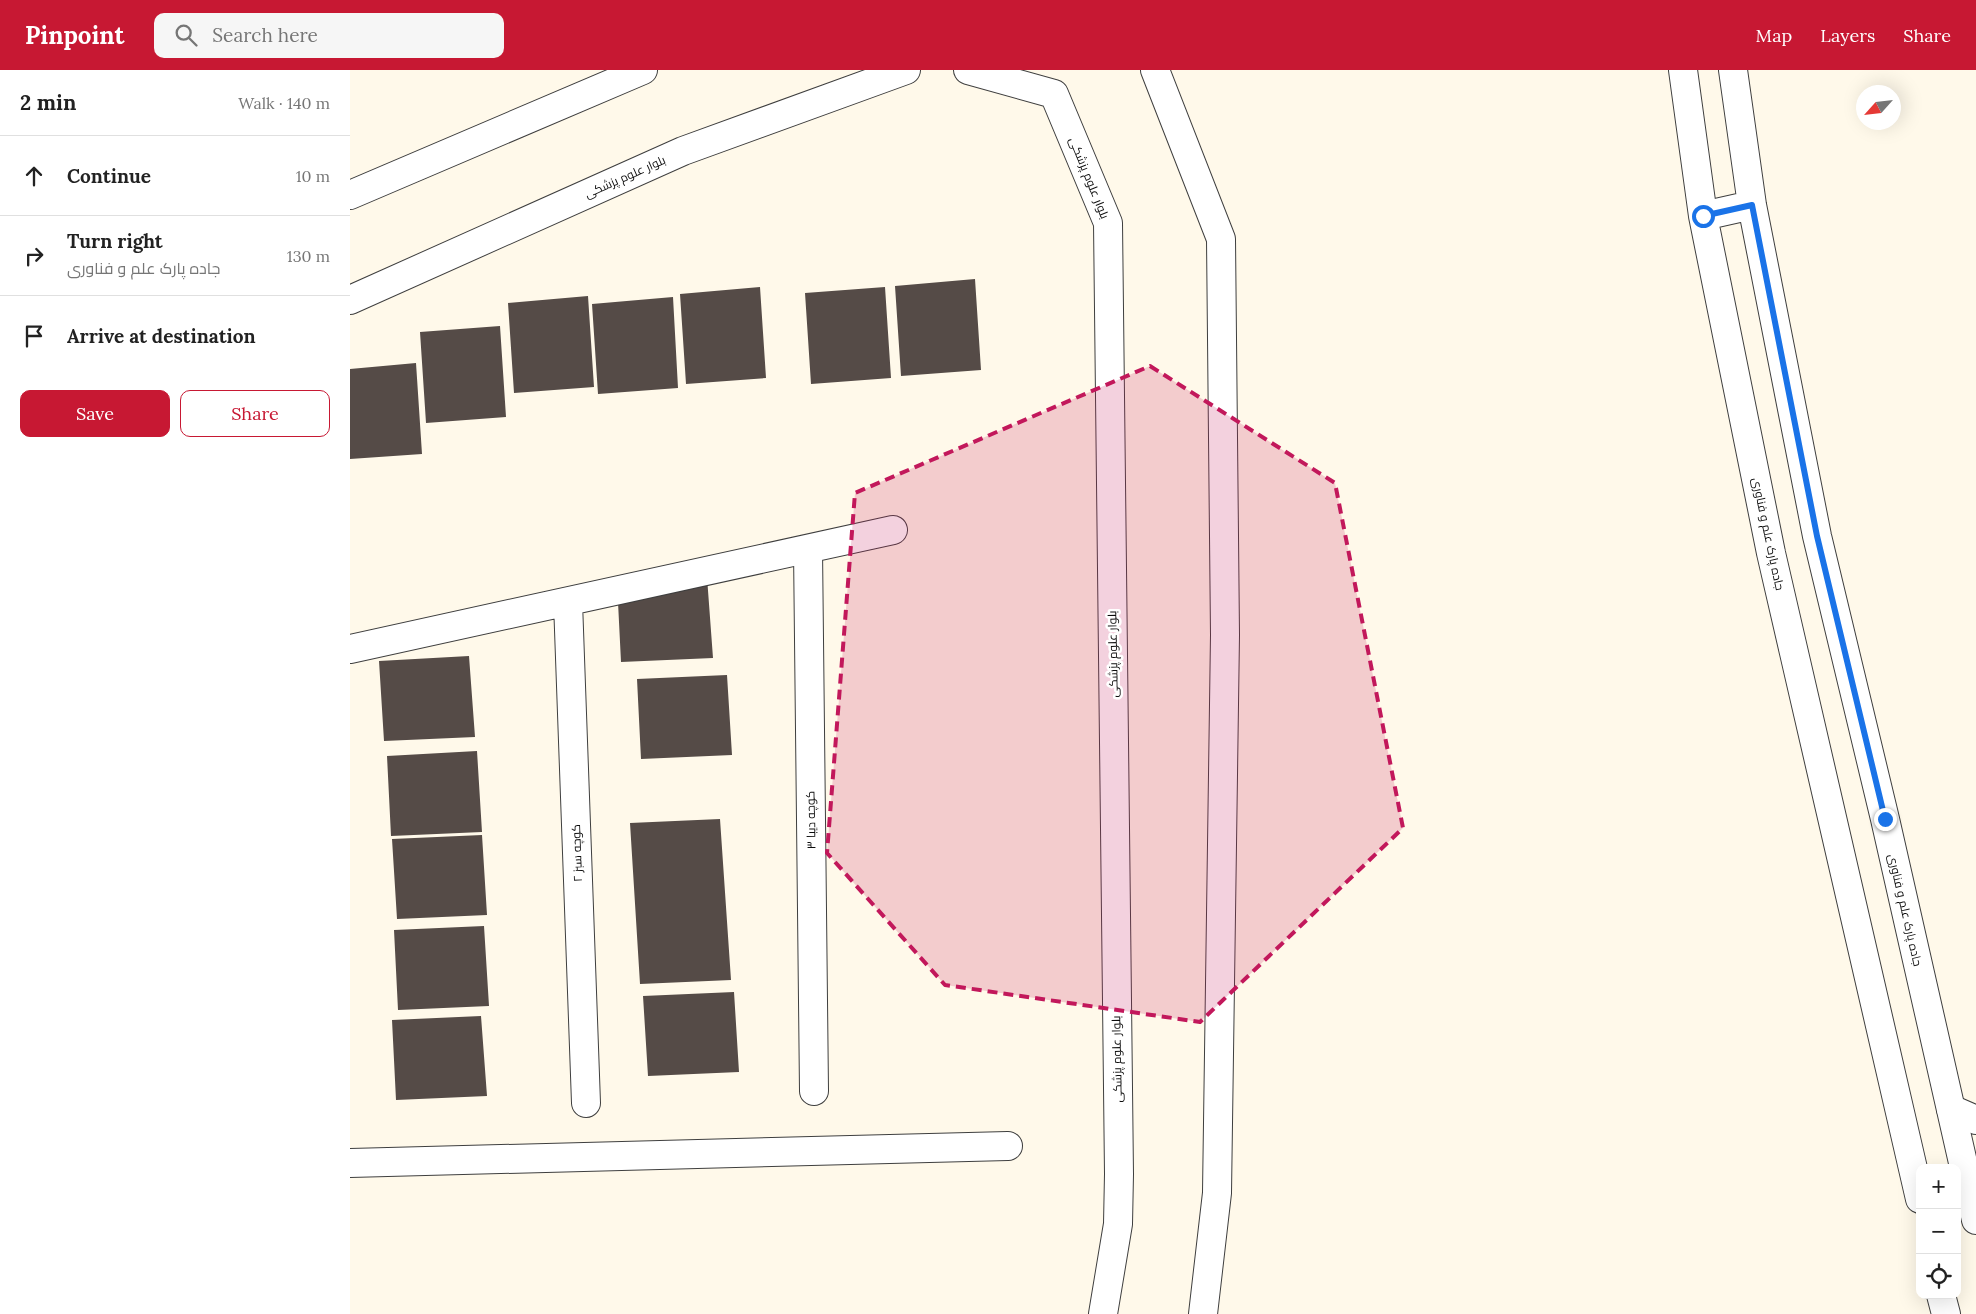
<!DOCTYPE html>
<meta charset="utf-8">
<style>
body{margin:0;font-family:Lora,Cairo,serif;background:#f6f6f6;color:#222}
.controls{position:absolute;right:15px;bottom:15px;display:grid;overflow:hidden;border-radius:10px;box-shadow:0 5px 20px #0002}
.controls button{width:45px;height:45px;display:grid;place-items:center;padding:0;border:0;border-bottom:1px solid #e0e0e0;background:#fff;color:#222;font:25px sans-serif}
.compass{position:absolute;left:1506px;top:15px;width:45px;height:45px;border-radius:50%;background:#fff;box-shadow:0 5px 20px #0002;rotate:243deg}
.stop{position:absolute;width:15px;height:15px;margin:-11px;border:4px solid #1a73e8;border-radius:50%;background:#fff}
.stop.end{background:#1a73e8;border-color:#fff;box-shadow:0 1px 5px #0008}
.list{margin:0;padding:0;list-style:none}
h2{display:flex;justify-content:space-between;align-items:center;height:65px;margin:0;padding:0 20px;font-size:21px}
h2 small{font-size:16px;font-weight:400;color:#767676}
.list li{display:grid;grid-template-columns:32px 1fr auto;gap:15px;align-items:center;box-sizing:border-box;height:80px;padding:0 20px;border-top:1px solid #e0e0e0}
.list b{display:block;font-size:19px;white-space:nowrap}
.list p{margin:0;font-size:16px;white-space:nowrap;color:#767676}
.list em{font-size:16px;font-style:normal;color:#767676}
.actions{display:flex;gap:10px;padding:15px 20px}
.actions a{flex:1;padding:11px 0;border:1px solid #c71833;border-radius:10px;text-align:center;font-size:18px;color:#c71833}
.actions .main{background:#c71833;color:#fff}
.icon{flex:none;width:28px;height:28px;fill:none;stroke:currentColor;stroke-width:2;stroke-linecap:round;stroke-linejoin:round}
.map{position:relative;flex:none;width:1626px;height:1244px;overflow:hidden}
header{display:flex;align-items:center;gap:30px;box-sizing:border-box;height:70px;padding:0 25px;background:#c71833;color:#fff}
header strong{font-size:24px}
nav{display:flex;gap:28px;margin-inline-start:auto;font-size:18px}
.search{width:350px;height:45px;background:#f6f6f6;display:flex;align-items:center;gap:12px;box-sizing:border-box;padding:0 18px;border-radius:10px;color:#767676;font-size:19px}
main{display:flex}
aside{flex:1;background:#fff}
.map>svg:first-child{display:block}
.building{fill:#554b47}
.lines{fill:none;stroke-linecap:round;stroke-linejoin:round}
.minor-casing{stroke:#3f3f3f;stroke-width:30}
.tertiary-casing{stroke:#3f3f3f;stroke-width:30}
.minor{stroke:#fff;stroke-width:28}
.tertiary{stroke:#fff;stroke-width:28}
.route{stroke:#1a73e8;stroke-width:6}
.marked{fill:#c2185b;fill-opacity:0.2;stroke:#c2185b;stroke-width:4;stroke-dasharray:10 6;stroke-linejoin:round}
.labels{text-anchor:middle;stroke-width:5;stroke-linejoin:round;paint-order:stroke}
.street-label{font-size:12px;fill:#0c0c0c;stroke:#fff}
</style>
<header>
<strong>Pinpoint</strong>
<div class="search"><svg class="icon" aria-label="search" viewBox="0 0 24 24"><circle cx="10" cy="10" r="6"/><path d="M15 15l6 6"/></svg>Search here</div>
<nav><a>Map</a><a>Layers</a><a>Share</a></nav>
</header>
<main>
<aside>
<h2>2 min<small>Walk · 140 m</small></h2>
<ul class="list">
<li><svg class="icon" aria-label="ahead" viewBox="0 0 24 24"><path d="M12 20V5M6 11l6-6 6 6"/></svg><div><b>Continue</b></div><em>10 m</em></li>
<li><svg class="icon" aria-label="right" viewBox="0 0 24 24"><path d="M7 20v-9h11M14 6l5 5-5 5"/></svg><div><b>Turn right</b><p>جاده پارک علم و فناوری</p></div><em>130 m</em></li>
<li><svg class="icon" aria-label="arrive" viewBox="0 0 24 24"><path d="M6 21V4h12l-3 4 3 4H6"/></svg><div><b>Arrive at destination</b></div></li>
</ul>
<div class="actions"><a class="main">Save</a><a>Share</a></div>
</aside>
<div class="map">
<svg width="1626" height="1244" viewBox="0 0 1626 1244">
<rect width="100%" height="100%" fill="#fff9ea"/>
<path class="building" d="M625,209L631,300L551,306L545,216Z
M410,217L416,308L336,314L330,224Z
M535,217L541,308L461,314L455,223Z
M238,226L244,317L164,323L158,233Z
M323,227L328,318L248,324L242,234Z
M150,256L156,347L76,353L70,262Z
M66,293L72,384L0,389V299Z
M357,507L363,588L271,592L267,512Z
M119,586L125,667L34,671L29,591Z
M377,605L382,685L291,689L287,609Z
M127,681L132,762L41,766L37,686Z
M370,749L381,910L290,914L280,753Z
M132,765L137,845L47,849L42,769Z
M134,856L139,936L48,940L44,860Z
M384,922L389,1002L298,1006L293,926Z
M131,946L137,1026L46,1030L42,950Z"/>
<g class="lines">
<defs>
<path id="minor" d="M458,479L464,1021
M218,532L236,1033
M0,579L543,460
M1601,1039L1626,1050
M0,1093L658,1076"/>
<path id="tertiary" d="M618,0L704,24L758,153L769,1104L768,1154L753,1244
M805,0L871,169L875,565L867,1123L853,1244
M1333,0L1353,146L1421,483L1570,1129
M1383,0L1402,135L1467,466L1535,749L1626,1150
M0,125L293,0
M1353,146L1402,135
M0,230L333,81L556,0
M1591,1225L1596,1244"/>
</defs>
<use href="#minor" class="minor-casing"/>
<use href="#tertiary" class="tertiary-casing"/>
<use href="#minor" class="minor"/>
<use href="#tertiary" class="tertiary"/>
</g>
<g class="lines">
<path class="route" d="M1353,146L1402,135L1467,466L1535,749"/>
</g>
<path class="marked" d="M800,296L985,413L1053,758L850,952L595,915L477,783L505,423Z"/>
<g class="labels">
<g class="street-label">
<text transform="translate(275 107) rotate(-24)" y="4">بلوار علوم پزشکی</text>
<text transform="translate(739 108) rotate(68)" y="4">بلوار علوم پزشکی</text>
<text transform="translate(1418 464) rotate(78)" y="4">جاده پارک علم و فناوری</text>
<text transform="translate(763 584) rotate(-91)" y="4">بلوار علوم پزشکی</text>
<text transform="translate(461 750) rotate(-91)" y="4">کوچه دیبا ۳</text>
<text transform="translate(227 783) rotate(-92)" y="4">کوچه سبز ۲</text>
<text transform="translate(1555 840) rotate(77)" y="4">جاده پارک علم و فناوری</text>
<text transform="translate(767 989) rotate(-91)" y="4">بلوار علوم پزشکی</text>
</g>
</g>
</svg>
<div class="controls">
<button>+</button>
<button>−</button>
<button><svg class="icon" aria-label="locate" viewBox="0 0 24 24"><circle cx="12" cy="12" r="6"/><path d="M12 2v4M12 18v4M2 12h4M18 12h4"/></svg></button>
</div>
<svg class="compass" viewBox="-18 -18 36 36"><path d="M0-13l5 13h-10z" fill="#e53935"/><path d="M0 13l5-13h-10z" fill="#767676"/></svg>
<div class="stop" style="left:1353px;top:146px"></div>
<div class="stop end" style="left:1535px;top:749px"></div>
</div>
</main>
